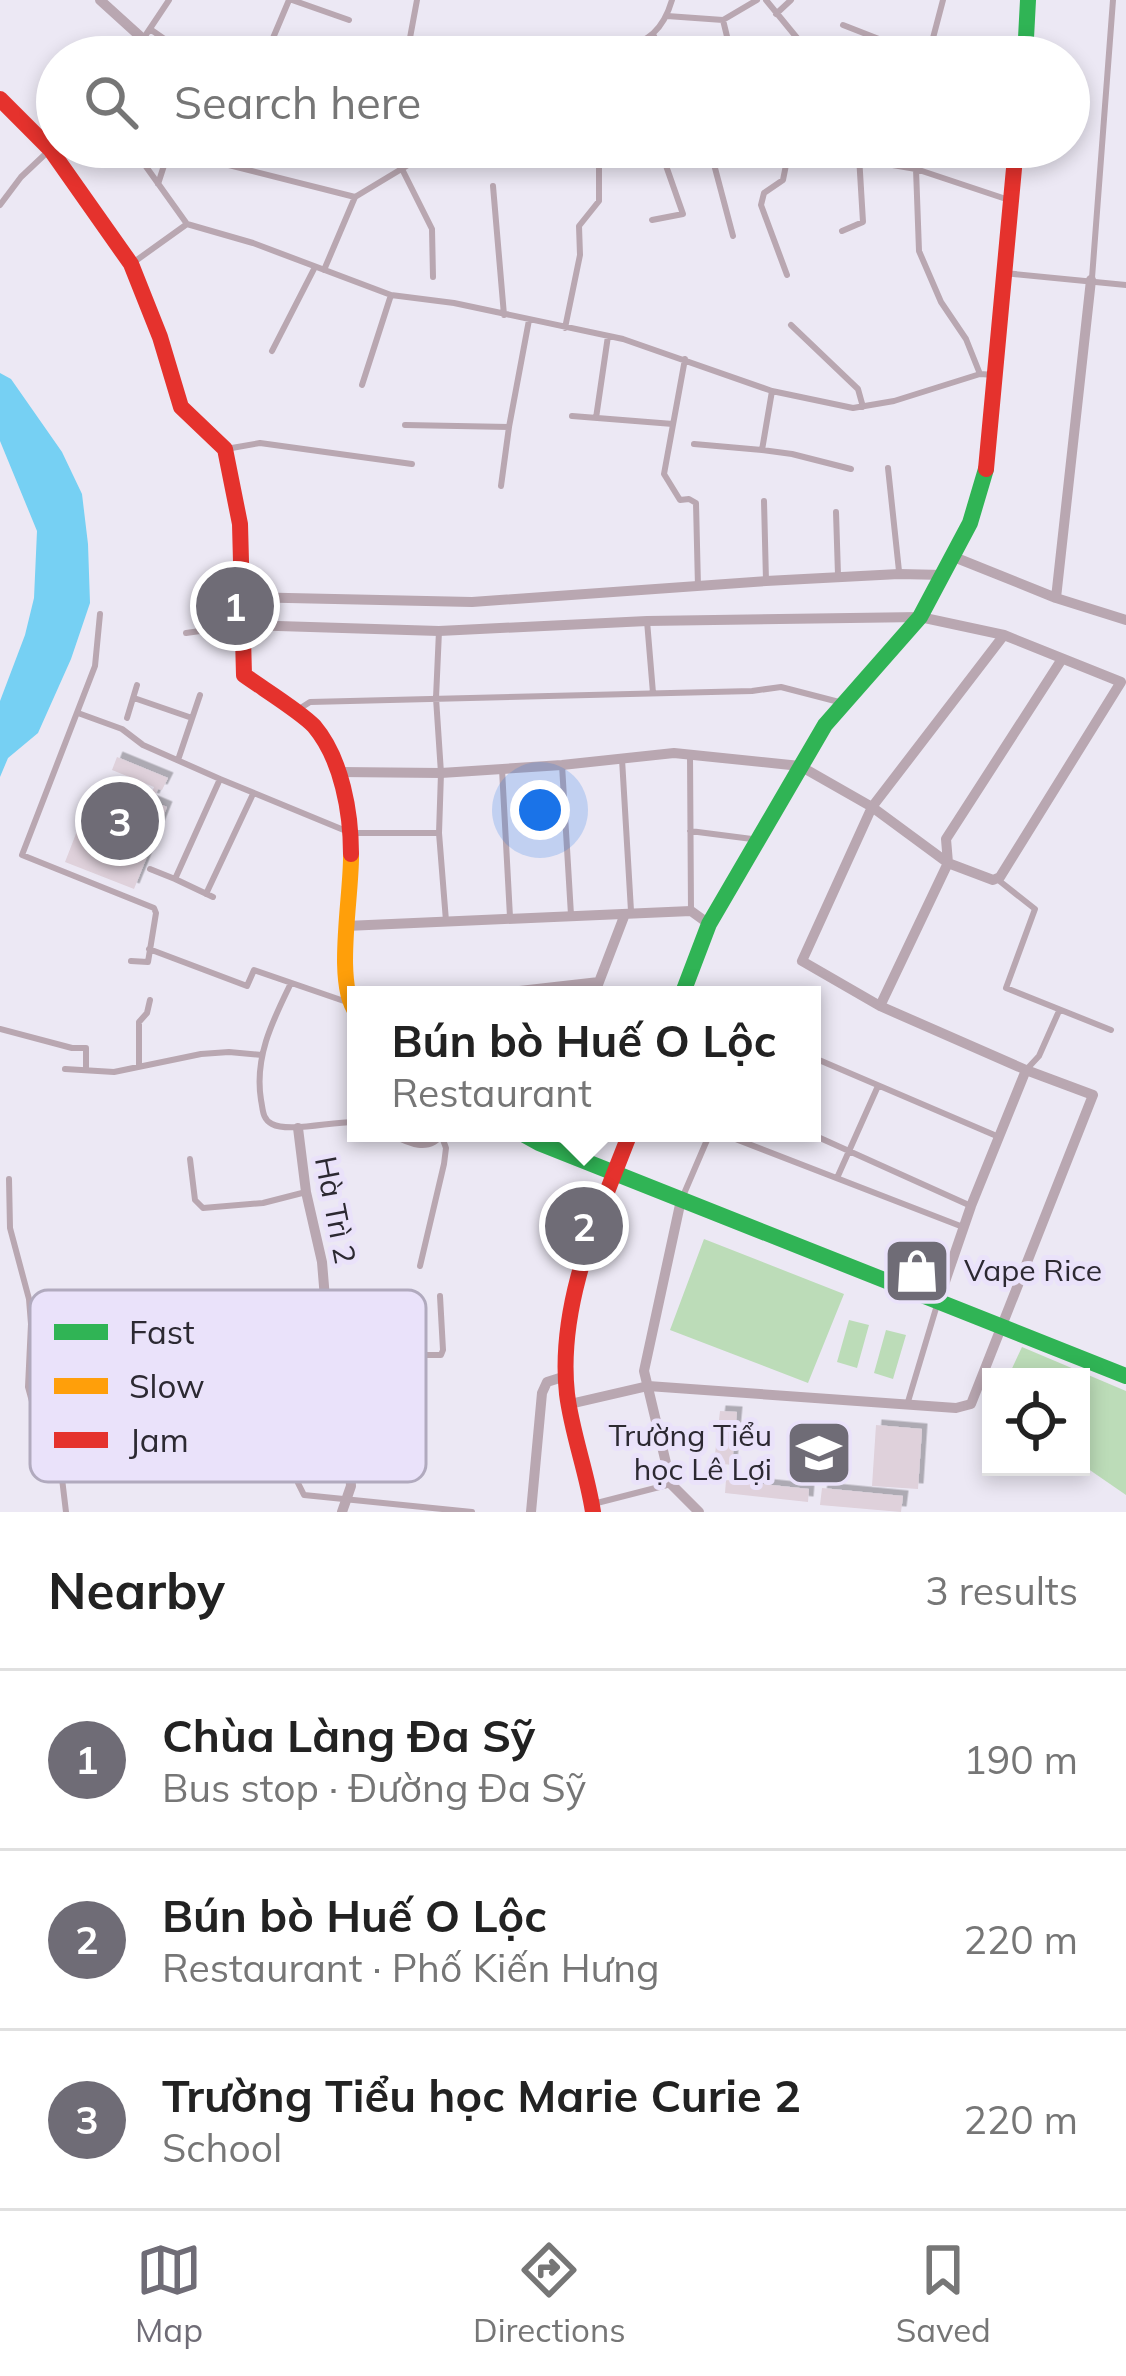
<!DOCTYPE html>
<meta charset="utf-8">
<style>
body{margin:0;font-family:Mulish,sans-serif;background:#f6f6f6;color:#222}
.controls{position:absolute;right:36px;bottom:36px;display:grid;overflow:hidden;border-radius:0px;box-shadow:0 6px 18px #0003}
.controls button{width:108px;height:108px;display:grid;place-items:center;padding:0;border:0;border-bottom:3px solid #e0e0e0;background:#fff;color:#222;font:60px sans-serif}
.you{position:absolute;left:540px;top:810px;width:42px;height:42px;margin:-30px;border:9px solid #fff;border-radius:50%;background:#1a73e8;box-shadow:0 0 0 18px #1a73e833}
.badge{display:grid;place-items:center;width:78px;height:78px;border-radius:50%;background:#6f6c76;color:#fff;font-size:39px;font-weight:700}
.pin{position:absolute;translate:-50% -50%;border:6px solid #fff;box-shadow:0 3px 12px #0006}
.popup{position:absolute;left:347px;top:986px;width:474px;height:156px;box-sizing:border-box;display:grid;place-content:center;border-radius:0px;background:#fff;filter:drop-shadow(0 3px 9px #0005);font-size:39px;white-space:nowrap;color:#767676}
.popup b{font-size:45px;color:#222}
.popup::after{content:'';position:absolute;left:50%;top:100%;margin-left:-24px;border:24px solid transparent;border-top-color:#fff}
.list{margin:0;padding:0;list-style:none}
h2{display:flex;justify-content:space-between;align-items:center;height:156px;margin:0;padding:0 48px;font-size:51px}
h2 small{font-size:39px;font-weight:400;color:#767676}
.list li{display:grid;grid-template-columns:78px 1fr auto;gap:36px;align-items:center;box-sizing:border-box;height:180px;padding:0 48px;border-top:3px solid #e0e0e0}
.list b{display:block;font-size:45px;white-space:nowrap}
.list p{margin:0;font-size:39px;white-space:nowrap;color:#767676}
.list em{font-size:39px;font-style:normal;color:#767676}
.icon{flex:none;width:66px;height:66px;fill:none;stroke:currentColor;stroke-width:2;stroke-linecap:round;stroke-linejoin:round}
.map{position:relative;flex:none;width:1126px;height:1512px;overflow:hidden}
.search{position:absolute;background:#fff;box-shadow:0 6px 18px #0003;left:36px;right:36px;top:36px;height:132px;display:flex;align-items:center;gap:30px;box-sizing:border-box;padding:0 42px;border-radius:66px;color:#767676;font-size:45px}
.sheet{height:696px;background:#fff}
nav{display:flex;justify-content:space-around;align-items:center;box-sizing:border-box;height:168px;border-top:3px solid #e0e0e0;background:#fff;font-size:33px;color:#767676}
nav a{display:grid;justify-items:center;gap:6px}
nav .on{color:#6f6c76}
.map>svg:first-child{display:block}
.green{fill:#bcdcb8}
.water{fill:#76d0f3}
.building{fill:#dfd1db;filter:url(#shadow)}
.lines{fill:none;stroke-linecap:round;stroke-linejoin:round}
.lane{stroke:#b9a7b1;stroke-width:6}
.street{stroke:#b9a7b1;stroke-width:10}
.fast{stroke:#30b455;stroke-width:16}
.slow{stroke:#ff9f0a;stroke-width:16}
.jam{stroke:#e5322d;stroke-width:16}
.labels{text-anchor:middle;stroke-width:10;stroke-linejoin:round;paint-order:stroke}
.street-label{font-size:30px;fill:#2c2932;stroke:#eae2fa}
.poi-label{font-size:30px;fill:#2c2932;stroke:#eae2fa;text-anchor:start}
.key{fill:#eae2fa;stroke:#b1aabe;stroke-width:3}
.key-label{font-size:33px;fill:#2c2932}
</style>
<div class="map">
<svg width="1126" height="1512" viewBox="0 0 1126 1512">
<defs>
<filter id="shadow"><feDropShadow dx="5.5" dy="-5.5" stdDeviation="0" flood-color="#0004"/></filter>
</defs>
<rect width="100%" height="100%" fill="#ece8f4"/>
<path class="green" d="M704,1239L844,1294L808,1383L670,1330Z
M849,1320L869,1325L857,1368L837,1362Z
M886,1330L906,1335L893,1379L874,1373Z
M1022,1347L1126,1391V1495L1081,1464V1377H1008Z"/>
<path class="water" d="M0,373L11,379L62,452L82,494L88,544L90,603L71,659L38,733L8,758L0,777V701L25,635L34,598L37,531L0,441Z"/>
<path class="building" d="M117,757L168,778L162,790L158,789L154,799L150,798L154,787L112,770Z
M150,800L167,807L134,889L65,862L79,826L131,846Z
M720,1411L737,1412L732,1465L714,1463Z
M876,1425L922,1429L918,1489L872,1486Z
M726,1480L809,1489L808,1502L725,1493Z
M822,1488L903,1496L901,1512L820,1505Z"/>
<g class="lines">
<path class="lane" d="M292,0L349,20
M766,0L802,44
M776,14L791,0
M667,16L723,20L757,0
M723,20L732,57
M843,25L925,57
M150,29L183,52L196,57
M654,36L662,57
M407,54L417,0
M393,55L522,50L524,57
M131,57L169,0
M265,57L289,0
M610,57C642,41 661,38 672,0
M928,57L943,0
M132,147L187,224
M660,147L664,160L736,149L777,147
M783,147L786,165L783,180L764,193L761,205L787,275
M841,147L875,162L916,169L1006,199
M918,147L916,169L919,251L941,302L966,339L980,374
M711,153L733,236
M402,169L432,229L433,277
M158,184L169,150L355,197
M493,186L504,315
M0,205L21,177L57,143
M652,220L683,214L664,160
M842,231L863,222L859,156
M134,262L187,224L253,243L391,295L454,303L623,339L772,391L853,408L894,401L980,374L995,375
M324,270L355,197L438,147
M1004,273L1126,285
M1092,278L1113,0
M791,325L858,389L863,407
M565,328L580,255L579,226L599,201V164L605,157L631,147
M272,351L315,267
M685,359L664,474L680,500L689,499L696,503L698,587
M362,385L391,295
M772,391L762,450L792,454L851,469
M572,416L673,424
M596,418L608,336
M405,425L509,427L529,320
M694,444L762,450
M226,449L260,443L412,464
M888,468L899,571
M501,486L509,427
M764,501L766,581
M836,512L838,575
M100,614L95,666L22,855L154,908L156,913L148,962L131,961
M647,621L653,693
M439,631L436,698L441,773L439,833L446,921
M186,633L242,625
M134,698L192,718
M299,709L310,702L752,691L781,687L839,702
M78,713L122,729L143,745L220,779L351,833H439
M127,718L137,685
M690,755L691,911
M622,759L631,911
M178,760L200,695
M562,765L571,915
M502,769L510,917
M690,831L752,839
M150,869L175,879L220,779
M175,879L213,897
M997,879L1035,909L1006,988L1111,1030
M206,894L253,794
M149,949L247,986L254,970L344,1001
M291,983C273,1020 254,1057 261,1100C263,1109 262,1119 272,1124C289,1133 333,1121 356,1122
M0,1029L72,1048H86V1069
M812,1057L999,1137
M139,1065V1022L147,1013L150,1000
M65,1069L114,1072L201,1054L229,1052L262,1055
M1026,1070L1039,1056L1059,1011
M388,1133C408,1143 429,1154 443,1133
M720,1133L963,1227
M809,1133L971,1206
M190,1159L195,1200L203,1208L263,1203L306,1192
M837,1178L878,1086
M9,1179L10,1228L29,1299L31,1324L28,1387L36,1416L50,1431L77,1417L108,1392L140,1383L193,1377L203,1380L212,1390L268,1420L288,1448L298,1483L304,1495L472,1512
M683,1196L710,1133
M420,1266L444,1164L446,1148L442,1137
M134,1294H153L157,1312
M413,1355V1327
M330,1359L379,1355H441L443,1350L440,1296
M152,1382L162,1366L151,1314L181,1309L236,1313L326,1304
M907,1405L937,1305
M288,1448L300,1449L317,1439L347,1437
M61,1470L66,1512
M593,1504L671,1484"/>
<path class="street" d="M100,0L143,39
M954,557L1056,598L1126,620
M243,597L472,602L766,581L899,574L944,575
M1056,598L1091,280
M244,625L439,631L647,621L920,617L1004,635L1121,682L1000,877L993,880L948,863L872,807L800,766L674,753L562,765L441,773L340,772
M346,926L691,911L709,924
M484,995L599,982
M594,995L625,914
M880,1006L948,863L946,839L1062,659
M298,1128L306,1192L322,1262L332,1383L348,1437L351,1486L342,1512
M681,1200L644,1371L671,1484L699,1512
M938,1302L971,1206L1026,1070
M570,1404L648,1386L956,1408L971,1404L1093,1095L1026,1070L880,1006L802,961L872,807L1004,635
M531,1512L542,1393L547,1382L566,1376"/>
<path class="fast" d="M1025,57L1028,0
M682,995L709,924L825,725L920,617L970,523L986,469
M521,1133L539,1143L1126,1376"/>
<path class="slow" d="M351,854C352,894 334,983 356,1012"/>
<path class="jam" d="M0,99L50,149L131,264L160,337L181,407L225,449L240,524L244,675C262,688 301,712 314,726C342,759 351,813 351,854
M986,469L1016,147
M593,1512C587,1472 572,1434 567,1394C557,1304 599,1214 630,1133"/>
</g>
<defs>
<symbol id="shop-square" viewBox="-11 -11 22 22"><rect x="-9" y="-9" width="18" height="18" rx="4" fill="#6f6c76" stroke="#eae2fa"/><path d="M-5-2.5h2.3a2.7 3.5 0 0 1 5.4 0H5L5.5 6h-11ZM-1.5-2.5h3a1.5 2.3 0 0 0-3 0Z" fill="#fff"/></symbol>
<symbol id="school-square" viewBox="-11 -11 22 22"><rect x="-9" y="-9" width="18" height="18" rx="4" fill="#6f6c76" stroke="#eae2fa"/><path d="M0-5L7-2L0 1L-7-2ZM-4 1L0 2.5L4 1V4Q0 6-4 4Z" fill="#fff"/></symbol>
</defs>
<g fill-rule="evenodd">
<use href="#shop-square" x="879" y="1233" width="76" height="76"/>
<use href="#school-square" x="781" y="1415" width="76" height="76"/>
</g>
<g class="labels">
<g class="street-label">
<text transform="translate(335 1210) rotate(79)" y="10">Hà Trì 2</text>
</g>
<g class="poi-label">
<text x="964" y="1281">Vape Rice</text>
<text x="772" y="1446" text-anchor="end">Trường Tiểu<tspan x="772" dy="34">học Lê Lợi</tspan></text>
</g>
</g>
<rect x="30" y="1290" width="396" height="192" rx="18" class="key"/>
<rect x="54" y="1324" width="54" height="16" fill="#30b455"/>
<rect x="54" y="1378" width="54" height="16" fill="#ff9f0a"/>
<rect x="54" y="1432" width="54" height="16" fill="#e5322d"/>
<g class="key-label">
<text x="129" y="1344">Fast</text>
<text x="129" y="1398">Slow</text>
<text x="129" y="1452">Jam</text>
</g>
</svg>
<div class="controls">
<button><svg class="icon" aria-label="locate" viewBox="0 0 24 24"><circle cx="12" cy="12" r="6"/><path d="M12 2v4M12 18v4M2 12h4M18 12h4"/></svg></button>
</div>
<div class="you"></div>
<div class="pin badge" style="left:235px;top:606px">1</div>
<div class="pin badge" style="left:584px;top:1226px">2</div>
<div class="popup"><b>Bún bò Huế O Lộc</b>Restaurant</div>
<div class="pin badge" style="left:120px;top:821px">3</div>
<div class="search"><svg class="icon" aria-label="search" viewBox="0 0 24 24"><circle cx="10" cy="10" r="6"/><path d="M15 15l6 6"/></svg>Search here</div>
</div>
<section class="sheet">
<h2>Nearby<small>3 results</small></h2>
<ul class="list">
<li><span class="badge">1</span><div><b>Chùa Làng Đa Sỹ</b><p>Bus stop · Đường Đa Sỹ</p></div><em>190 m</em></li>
<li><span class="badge">2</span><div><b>Bún bò Huế O Lộc</b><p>Restaurant · Phố Kiến Hưng</p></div><em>220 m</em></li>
<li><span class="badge">3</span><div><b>Trường Tiểu học Marie Curie 2</b><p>School</p></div><em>220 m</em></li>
</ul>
</section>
<nav>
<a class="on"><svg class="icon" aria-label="map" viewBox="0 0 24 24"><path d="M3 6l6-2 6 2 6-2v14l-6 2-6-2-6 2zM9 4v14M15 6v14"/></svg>Map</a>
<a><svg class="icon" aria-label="directions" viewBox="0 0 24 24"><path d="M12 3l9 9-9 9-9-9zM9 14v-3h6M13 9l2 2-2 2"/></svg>Directions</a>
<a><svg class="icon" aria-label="saved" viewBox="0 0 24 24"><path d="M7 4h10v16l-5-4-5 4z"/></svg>Saved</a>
</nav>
